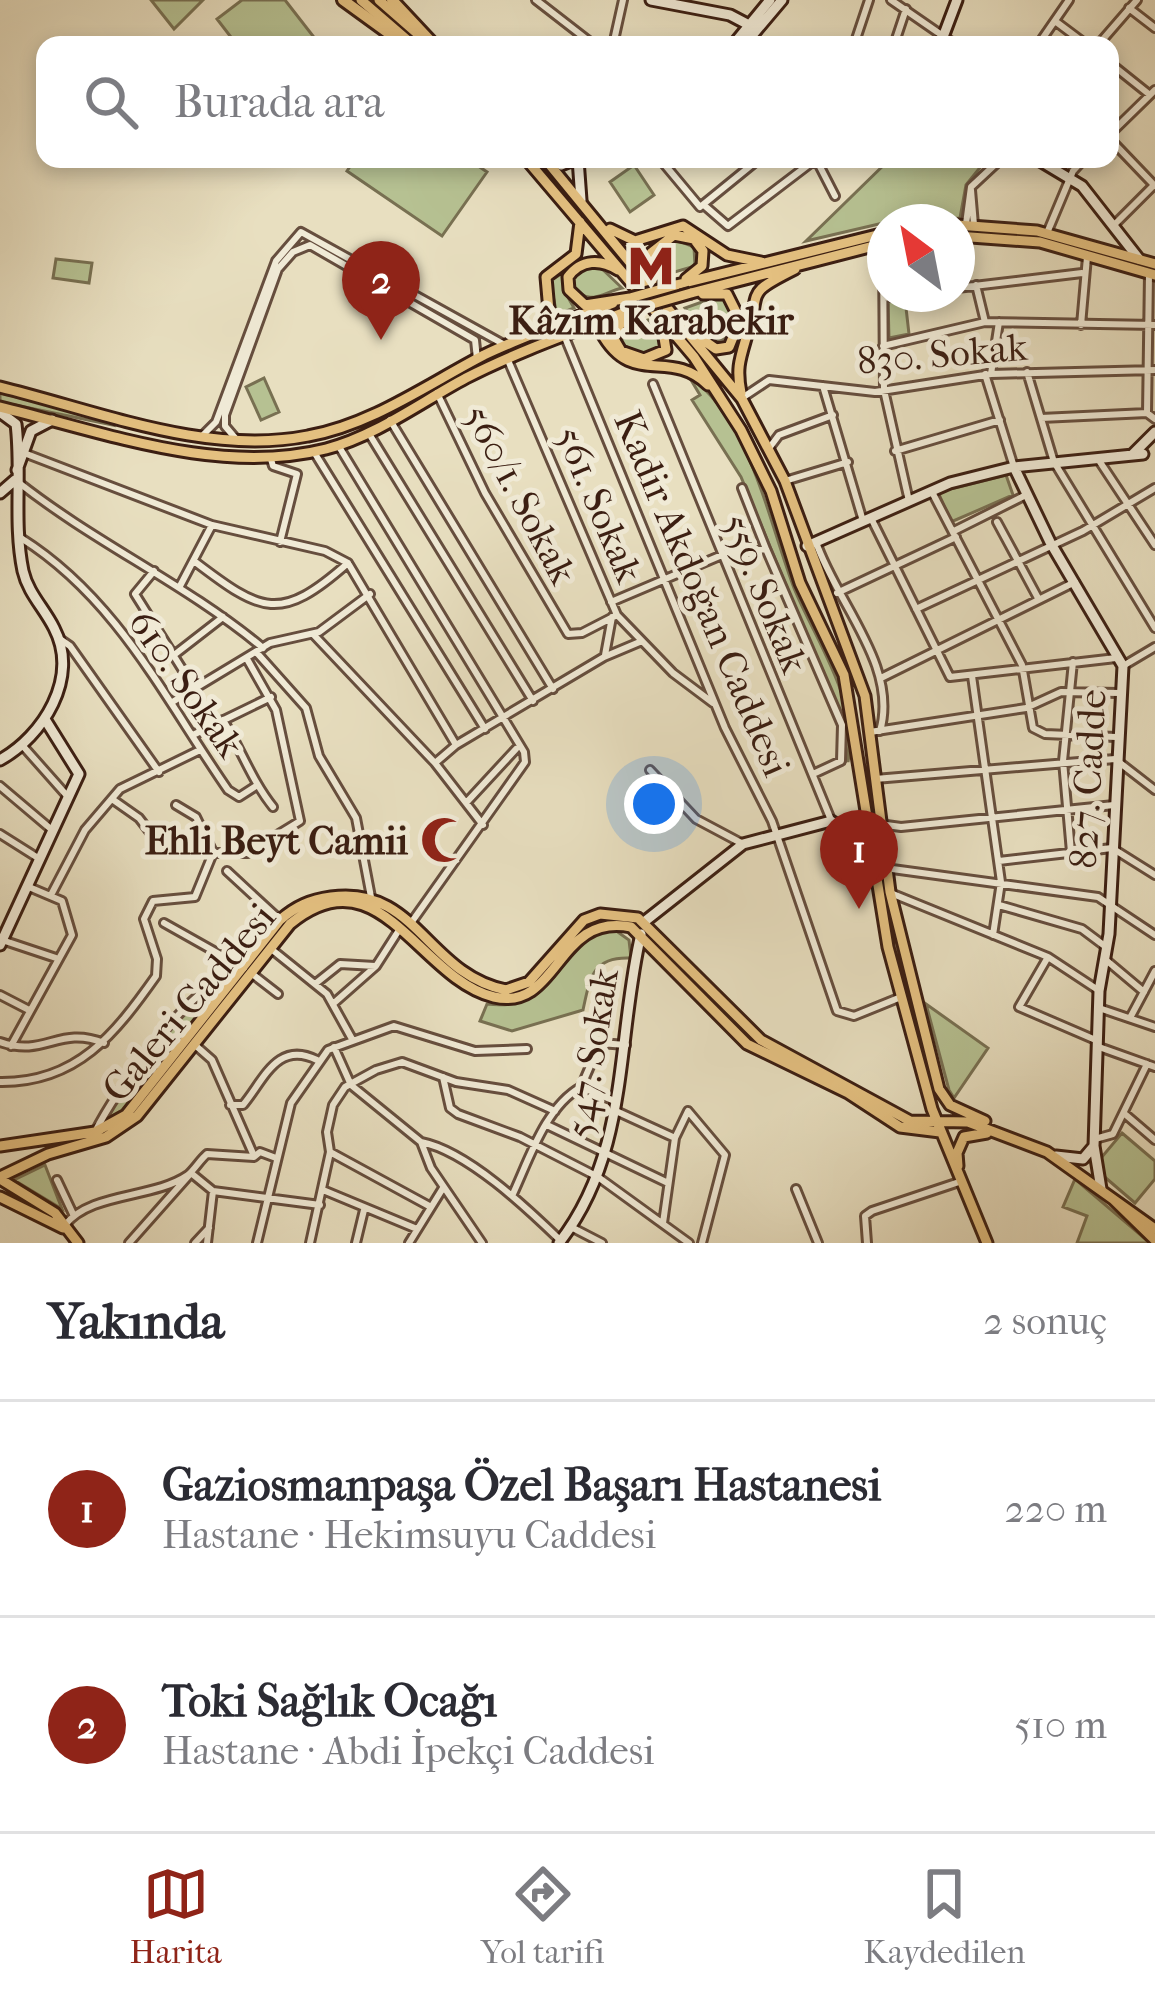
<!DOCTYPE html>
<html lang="tr">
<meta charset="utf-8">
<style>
body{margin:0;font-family:"IM FELL French Canon",serif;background:#f7f7f7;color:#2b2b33}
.compass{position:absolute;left:867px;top:204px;width:108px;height:108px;border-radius:50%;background:#fff;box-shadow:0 6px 18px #0003;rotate:328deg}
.you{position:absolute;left:654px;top:804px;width:42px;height:42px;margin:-30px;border:9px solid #fff;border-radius:50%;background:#1a73e8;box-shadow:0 0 0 18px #1a73e833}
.badge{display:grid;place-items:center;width:78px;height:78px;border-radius:50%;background:#8f2418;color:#fff;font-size:39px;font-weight:700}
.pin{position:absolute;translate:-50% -99px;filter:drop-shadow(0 3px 6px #0008)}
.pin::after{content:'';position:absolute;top:63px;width:42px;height:36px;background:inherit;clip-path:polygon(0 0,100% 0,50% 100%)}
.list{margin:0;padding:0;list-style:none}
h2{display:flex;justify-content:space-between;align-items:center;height:156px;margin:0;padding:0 48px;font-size:51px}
h2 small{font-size:39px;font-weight:400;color:#7c7c81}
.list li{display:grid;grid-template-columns:78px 1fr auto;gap:36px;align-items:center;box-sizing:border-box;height:216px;padding:0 48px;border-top:3px solid #e1e1e2}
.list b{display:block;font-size:45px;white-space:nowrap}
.list p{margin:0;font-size:39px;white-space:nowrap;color:#7c7c81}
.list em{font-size:39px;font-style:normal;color:#7c7c81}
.icon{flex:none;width:66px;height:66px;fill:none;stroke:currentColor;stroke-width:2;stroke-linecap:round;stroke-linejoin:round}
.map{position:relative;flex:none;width:1155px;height:1243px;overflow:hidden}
.search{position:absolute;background:#fff;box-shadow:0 6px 18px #0003;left:36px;right:36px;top:36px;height:132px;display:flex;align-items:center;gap:30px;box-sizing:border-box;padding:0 42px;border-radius:24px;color:#7c7c81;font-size:45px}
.sheet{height:588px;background:#fff}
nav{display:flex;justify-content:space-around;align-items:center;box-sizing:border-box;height:168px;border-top:3px solid #e1e1e2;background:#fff;font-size:33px;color:#7c7c81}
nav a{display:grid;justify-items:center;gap:6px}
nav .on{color:#8f2418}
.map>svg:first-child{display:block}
.green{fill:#b6c192;stroke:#787052;stroke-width:3}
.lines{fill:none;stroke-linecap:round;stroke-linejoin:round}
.street-casing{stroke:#664e3e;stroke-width:12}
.secondary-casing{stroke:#3b1e12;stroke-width:15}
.primary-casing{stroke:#3b1e12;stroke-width:15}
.highway-casing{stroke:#3b1e12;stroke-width:16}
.street{stroke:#f0ead6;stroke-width:6}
.secondary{stroke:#f0ead6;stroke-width:9}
.primary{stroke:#e4c080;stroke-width:9}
.highway{stroke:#e4c080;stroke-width:10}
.primary-bridge-casing{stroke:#3b1e12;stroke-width:15;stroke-linecap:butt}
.primary-bridge{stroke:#e4c080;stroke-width:9}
.labels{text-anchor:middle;stroke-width:10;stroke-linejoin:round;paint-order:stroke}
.poi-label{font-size:39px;font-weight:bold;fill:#3b1e12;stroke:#f0ead6}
.street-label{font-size:39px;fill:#3b1e12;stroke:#f0ead6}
</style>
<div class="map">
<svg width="1155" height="1243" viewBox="0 0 1155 1243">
<rect width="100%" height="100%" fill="#e8dfc0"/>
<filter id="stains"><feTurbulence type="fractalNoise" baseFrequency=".00167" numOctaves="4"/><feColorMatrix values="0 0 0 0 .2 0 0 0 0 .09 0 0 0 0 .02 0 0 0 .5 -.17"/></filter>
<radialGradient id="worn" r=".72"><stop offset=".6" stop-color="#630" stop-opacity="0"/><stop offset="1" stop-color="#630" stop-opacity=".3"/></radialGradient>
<path class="green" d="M151,0H203L174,29Z
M242,0H285L320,45H237L217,19Z
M355,159H468L487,172L442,236L347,171Z
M890,159H987L966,185L960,218L896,220L806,241Z
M634,165L654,195L630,212L610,182Z
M672,238L694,247L695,266L658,277L657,252Z
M56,259L92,263L89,283L53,278Z
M598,265L622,288C603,292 590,308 572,286L574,273Z
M569,269L564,290L574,308L557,315L550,281Z
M713,298L726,300L733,319L729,338L709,341L685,308Z
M905,299L909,334L889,338L888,301Z
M648,320L664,340L661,350L645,355L621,344L624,327Z
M688,375C751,420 768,520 794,588C815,640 861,703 848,762L843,722L741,477L692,400L700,395Z
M264,378L279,412L261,420L246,387Z
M0,393L110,420L113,425L0,402Z
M1006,475L1013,495L951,522L938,492Z
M600,930H615L629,940L631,958C593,956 590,977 583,1010L512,1031L480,1021L487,1004C555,1012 552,958 600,930Z
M227,980L130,1106L108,1118C127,1077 188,998 227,980Z
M926,1004L988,1048L954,1098L949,1090Z
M1122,1133L1155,1161V1179L1135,1203L1100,1173L1101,1158Z
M45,1165L62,1209L14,1180Z
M1075,1179L1150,1243H1077L1087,1216L1063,1207Z"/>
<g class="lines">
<defs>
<path id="street" d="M536,0L594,45
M891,0L956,45
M1129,8L1155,28
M1055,21L1087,45
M613,45L623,0
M854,45L869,0
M894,45L906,9
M1038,45L1069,0
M1098,45L1137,0
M1110,63L1150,95
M1110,134L1155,90
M1110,139L1155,186
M660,159L700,207L759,159
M971,190L974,225
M705,206L728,226L816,159L835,196
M966,224L971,187L1001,159
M1114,225L1154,185
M1047,233L1073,171L1084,159
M883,244L884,390L909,501
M976,285L985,322
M957,288L1082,273
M884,298L910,294
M1081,325L1087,257
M564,335L725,728L772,821L837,1011L854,1016L901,997
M883,346L985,322L1155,325
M507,358L617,615L673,673L713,703
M1027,372L1054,462L1155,628
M985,374L1014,467
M991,374L999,322
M653,384L831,820
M823,386L863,521
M437,393L485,493L568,634L582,633L617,615
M742,398L769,380L875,392L991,374L1155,370
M1147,413L1149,274
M1041,418L1147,413L1155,419
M390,420L553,689
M368,432L533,701
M203,435L216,422L276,261L301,232L505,345
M236,439L225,426V415L278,269L293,252L310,245L475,340L477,359
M338,445L524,752L525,762L411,923
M770,447L779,435L833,415
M895,451L1000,420
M314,452L485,729
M24,453L212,525L325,551L348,563L456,745
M270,456L273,466L297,474L280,542
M1100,462L1155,545
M785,481L848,462
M18,482C95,543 186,584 263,648
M742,488L766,549
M932,492L1022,665L1033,728L1045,734L1116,737
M871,518L950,677L1116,658
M997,522L1038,598
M954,531L1026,495
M21,538C118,599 166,701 228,790L239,797L256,786
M816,542C836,602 899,666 880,731
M194,561C262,613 280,623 348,563
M154,571L135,594L194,688
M180,586L212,525
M837,593L956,537
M611,602L722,555L766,549L842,725L841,761L813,774
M916,609L1083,531L1155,488
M313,634L435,763L483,825
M57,637L70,646L159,772
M257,653L306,708L319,756L356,818L371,897
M174,655L223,617
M605,655L612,617
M1123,666L1155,647
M972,676L1001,882L993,935
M881,678L1075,582
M174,701L270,643L319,632L370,594
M223,720C241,749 252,781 273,807
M870,732L1026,708L1061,692L1120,693
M193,735L271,697
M22,745L69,798
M435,763L456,745L604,657L642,641
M650,770L696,819L743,844
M875,779L1115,759L1155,790
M0,786L52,830
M112,799L139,818L156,840
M466,803L516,749
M176,805L196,817L213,852
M879,824L901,827L1114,805
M0,834L38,858
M1071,852L1063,761L1073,662
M999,861L1112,848L1155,875
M885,868L1098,897L1155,935
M227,871L280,920
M893,894L1048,957L1098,990
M51,895L85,830L120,789L200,750
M999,905L1082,929L1106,947
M164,923L244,968
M2,940L56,958
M270,948L327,994L352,1039
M1048,957L1019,1007L1098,1041
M1106,960L1144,992
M251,973L278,994
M315,984L340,964L375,966
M0,995L29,1010
M334,1003L376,966L399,930
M1099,1008L1155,1027
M1130,1018L1155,971
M0,1042C46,1058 58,1025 104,1043
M195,1045L212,1060L254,1156
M11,1046L72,935L62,901L29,887
M334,1047L351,1085L421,1142L431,1168L482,1243
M1099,1047L1155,1067
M443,1077L450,1108L458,1114L520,1137L598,1177L689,1243
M0,1082C77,1083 115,1034 156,976L157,959L144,919L153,901L195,897L213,853H248L300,821L276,710L247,659
M581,1087L600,1043L626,1045
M230,1105H243C264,1080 277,1040 317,1060
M616,1111L675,1138
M1126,1115L1155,1140
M547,1125L668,1183
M95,1132C114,1093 192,980 234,976
M1095,1139L1113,1134L1147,1064
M421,1142C467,1151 527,1208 561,1241
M330,1152L431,1207
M57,1180L73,1214
M796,1189L818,1243
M323,1190L417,1229
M512,1196C529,1160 545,1107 581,1087L617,1102
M663,1223L675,1138L688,1111L725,1155L702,1243
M65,1225C91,1192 153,1199 188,1175C195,1169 200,1160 207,1154L254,1157L260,1152L276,1158
M571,1227L602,1243
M129,1243L191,1173L213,1191L320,1205
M195,1243L209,1228
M207,1243L213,1191
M257,1243L291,1103L328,1050L394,1026L475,1051L527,1049
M310,1243L330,1152L327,1132L333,1105L345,1087L376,1070L402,1062L456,1082L508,1090L555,1111
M356,1243L364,1210
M409,1243L443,1188
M867,1243L865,1216L872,1211L962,1181"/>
<path id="secondary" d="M651,0L730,15L749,25
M733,45L770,0
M744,45L782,0
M940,45L957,0
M552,159L561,165L576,159
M578,159L581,200
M1037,159L1082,186L1139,259
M0,412L16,424C22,472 13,523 23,571C28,593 44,608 54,628C80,678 43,736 0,760
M1133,454L1155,432
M1014,467L1050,542L1123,666L1109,934L1099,991L1094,1146L1101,1189
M17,470L31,431L52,420
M0,493L15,480
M807,546L950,483L1014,467L1143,454
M644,922L743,844L831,821L870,845
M0,945L79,774L46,721
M1056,1156L1083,1159L1094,1146
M559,1243C630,1152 616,1040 641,934"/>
<path id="primary" d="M361,0L413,45
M379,0L419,35
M526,159L694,357L741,430L771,491L800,583L844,675L888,947L932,1109L987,1243
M545,159L742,399L785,481L865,696L890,892L939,1089L950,1105L985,1121
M957,225L1037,231L1155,264
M610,229L635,241L683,226L727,255L761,262
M957,236L1040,242L1155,275
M618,270C601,259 581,259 568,277L569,290L585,305L630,298
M652,282L651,253L674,235L694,239L703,251L702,266L686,279
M676,285L885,233
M691,293L885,243
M703,294H727L740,320L729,347L716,349L703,340
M625,313L614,339L621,351L644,359L666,350L662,325
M540,329L549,311L546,277L576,254L580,222
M586,329L601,332C632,389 669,347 708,385
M0,387C98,411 207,456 308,436C371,425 428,384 484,355C526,335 570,320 613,303
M741,393C736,368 740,359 747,335C762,289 743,295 795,269
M0,407C103,432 219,476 326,449C376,436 421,402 466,378C519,351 574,332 628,311
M0,1146L95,1132L126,1115L280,920C296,906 310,900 331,897C416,885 427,974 506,990L529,982L584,920L600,914L638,918L761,1040L910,1121L968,1122L1047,1152L1155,1229
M958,1166L957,1153L964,1137L987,1133
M0,1177L48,1154L106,1137L137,1116L290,924C379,850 419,979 494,997C559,1012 556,912 631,927L747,1044L848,1093L900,1127L940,1132
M0,1179L55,1213L78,1243
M0,1197L63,1228
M1113,1199L1155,1240"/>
<path id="highway" d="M343,0L405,45
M392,0L434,45"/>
</defs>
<use href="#street" class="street-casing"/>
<use href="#secondary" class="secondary-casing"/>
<use href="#primary" class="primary-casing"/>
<use href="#highway" class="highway-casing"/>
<use href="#street" class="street"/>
<use href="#secondary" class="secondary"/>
<use href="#primary" class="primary"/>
<use href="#highway" class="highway"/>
<defs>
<path id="primary-bridge" d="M630,298L676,285
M628,311L691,293"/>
</defs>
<use href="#primary-bridge" class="primary-bridge-casing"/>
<use href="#primary-bridge" class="primary-bridge"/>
</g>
<defs>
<symbol id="metro-bare" viewBox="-9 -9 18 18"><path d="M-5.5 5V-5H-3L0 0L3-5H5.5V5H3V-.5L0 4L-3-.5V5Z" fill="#8f2418" stroke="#f0ead6" stroke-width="2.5" paint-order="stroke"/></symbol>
<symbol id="mosque-bare" viewBox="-9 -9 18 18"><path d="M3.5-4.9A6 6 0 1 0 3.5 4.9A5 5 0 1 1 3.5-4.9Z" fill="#8f2418" stroke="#f0ead6" stroke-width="2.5" paint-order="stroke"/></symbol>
</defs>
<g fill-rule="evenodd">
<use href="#metro-bare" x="618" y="233" width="66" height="66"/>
<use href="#mosque-bare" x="411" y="807" width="66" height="66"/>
</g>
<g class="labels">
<g class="poi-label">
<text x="651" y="334">Kâzım Karabekir</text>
<text x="408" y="854" text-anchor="end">Ehli Beyt Camii</text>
</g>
<g class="street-label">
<text transform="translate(942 353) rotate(-5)" y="14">830. Sokak</text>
<text transform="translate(521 494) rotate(62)" y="14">560/1. Sokak</text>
<text transform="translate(600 504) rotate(67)" y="14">561. Sokak</text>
<text transform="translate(703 593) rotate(67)" y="14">Kadir Akdoğan Caddesi</text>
<text transform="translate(766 593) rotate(68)" y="14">559. Sokak</text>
<text transform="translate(187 683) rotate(55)" y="14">610. Sokak</text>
<text transform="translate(1087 779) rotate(-87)" y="14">827. Cadde</text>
<text transform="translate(188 1002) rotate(-50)" y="14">Galeri Caddesi</text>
<text transform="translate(591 1053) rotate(-81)" y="14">547. Sokak</text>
</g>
</g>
<rect width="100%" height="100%" filter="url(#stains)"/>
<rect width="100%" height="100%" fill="url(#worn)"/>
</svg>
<svg class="compass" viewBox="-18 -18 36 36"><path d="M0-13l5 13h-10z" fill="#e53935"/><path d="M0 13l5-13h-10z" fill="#7c7c81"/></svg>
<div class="you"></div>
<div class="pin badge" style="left:859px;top:909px">1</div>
<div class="pin badge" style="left:381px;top:340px">2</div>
<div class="search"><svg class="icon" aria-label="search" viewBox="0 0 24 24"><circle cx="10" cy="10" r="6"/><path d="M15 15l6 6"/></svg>Burada ara</div>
</div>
<section class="sheet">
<h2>Yakında<small>2 sonuç</small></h2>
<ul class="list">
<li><span class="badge">1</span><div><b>Gaziosmanpaşa Özel Başarı Hastanesi</b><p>Hastane · Hekimsuyu Caddesi</p></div><em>220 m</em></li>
<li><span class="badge">2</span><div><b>Toki Sağlık Ocağı</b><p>Hastane · Abdi İpekçi Caddesi</p></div><em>510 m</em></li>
</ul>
</section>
<nav>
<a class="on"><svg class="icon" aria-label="map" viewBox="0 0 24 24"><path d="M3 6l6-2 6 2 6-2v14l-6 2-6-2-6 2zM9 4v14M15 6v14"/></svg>Harita</a>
<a><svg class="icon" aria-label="directions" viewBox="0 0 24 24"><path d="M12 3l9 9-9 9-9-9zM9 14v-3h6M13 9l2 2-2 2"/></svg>Yol tarifi</a>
<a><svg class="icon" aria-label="saved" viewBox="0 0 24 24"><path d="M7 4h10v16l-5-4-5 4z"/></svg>Kaydedilen</a>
</nav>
